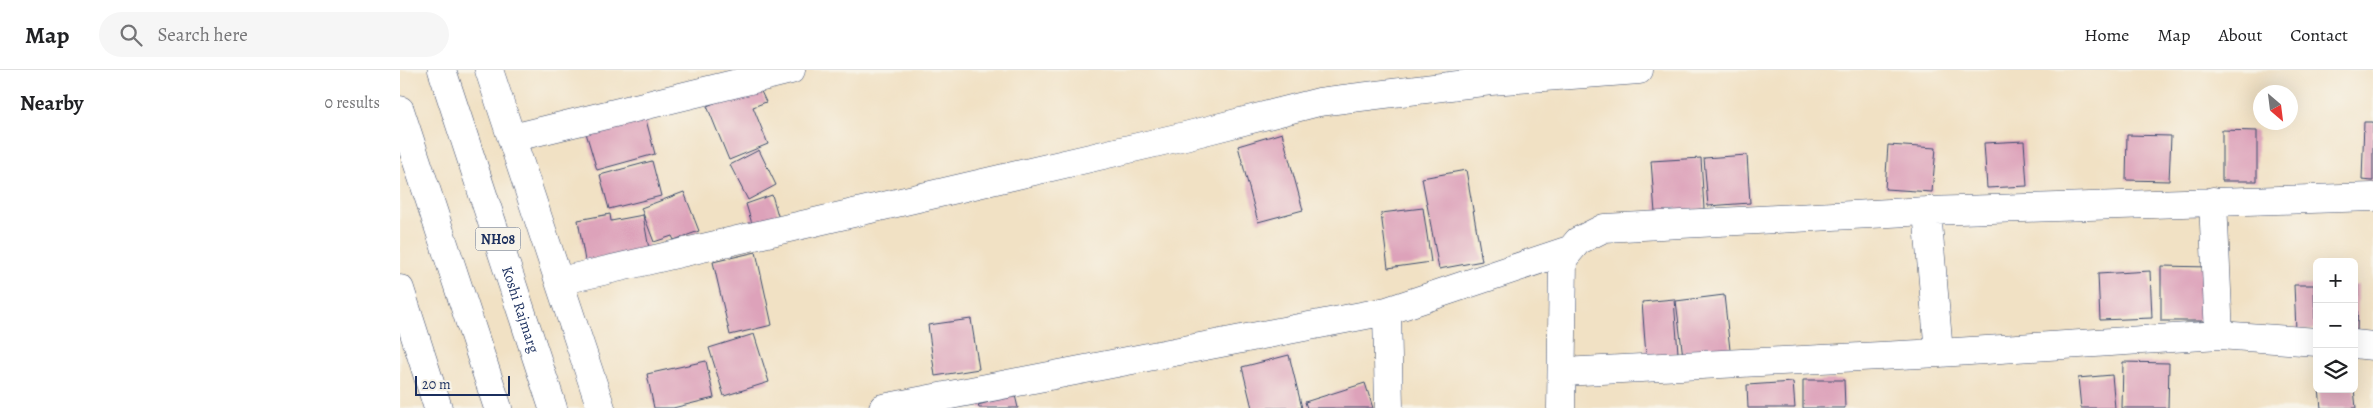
<!DOCTYPE html>
<meta charset="utf-8">
<style>
body{margin:0;font-family:Alegreya,serif;background:#f6f6f6;color:#202124}
.controls{position:absolute;right:15px;bottom:15px;display:grid;overflow:hidden;border-radius:8px;box-shadow:0 5px 20px #0002}
.controls button{width:45px;height:45px;display:grid;place-items:center;padding:0;border:0;border-bottom:1px solid #e0e0e0;background:#fff;color:#202124;font:25px sans-serif}
.compass{position:absolute;left:1853px;top:15px;width:45px;height:45px;border-radius:50%;background:#fff;box-shadow:0 5px 20px #0002;rotate:152deg}
.scale{position:absolute;left:15px;bottom:12px;width:95px;box-sizing:border-box;padding-left:5px;border:2px solid #1b2f5e;border-top:0;font-size:14px;line-height:18px;white-space:nowrap;color:#1b2f5e;-webkit-text-stroke:4px #f7f3e8;paint-order:stroke}
.list{margin:0;padding:0;list-style:none}
h2{display:flex;justify-content:space-between;align-items:center;height:65px;margin:0;padding:0 20px;font-size:21px}
h2 small{font-size:16px;font-weight:400;color:#757577}
.icon{flex:none;width:28px;height:28px;fill:none;stroke:currentColor;stroke-width:2;stroke-linecap:round;stroke-linejoin:round}
.map{position:relative;flex:none;width:1973px;height:338px;overflow:hidden}
header{display:flex;align-items:center;gap:30px;box-sizing:border-box;height:70px;padding:0 25px;background:#fff;border-bottom:1px solid #e0e0e0}
header strong{font-size:24px}
nav{display:flex;gap:28px;margin-inline-start:auto;font-size:18px}
.search{width:350px;height:45px;background:#f6f6f6;display:flex;align-items:center;gap:12px;box-sizing:border-box;padding:0 18px;border-radius:28px;color:#757577;font-size:19px}
main{display:flex}
aside{flex:1;background:#fff}
.map>svg:first-child{display:block}
.building{fill:#dda2ba}
.lines{fill:none;stroke-linecap:round;stroke-linejoin:round}
.minor-casing{stroke:#3b4a6d;stroke-width:29}
.primary-casing{stroke:#3b4a6d;stroke-width:29}
.minor{stroke:#fff;stroke-width:28}
.primary{stroke:#fff;stroke-width:28}
.labels{text-anchor:middle;stroke-width:5;stroke-linejoin:round;paint-order:stroke}
.shield{fill:#f7f3e8;stroke:#5d6a87;stroke-width:1}
.shield-label{font-size:14px;font-weight:bold;fill:#1b2f5e}
.street-label{font-size:15px;fill:#1b2f5e;stroke:#f7f3e8}
</style>
<header>
<strong>Map</strong>
<div class="search"><svg class="icon" aria-label="search" viewBox="0 0 24 24"><circle cx="10" cy="10" r="6"/><path d="M15 15l6 6"/></svg>Search here</div>
<nav><a>Home</a><a>Map</a><a>About</a><a>Contact</a></nav>
</header>
<main>
<aside>
<h2>Nearby<small>0 results</small></h2>
<ul class="list">
</ul>
</aside>
<div class="map">
<svg width="1973" height="338" viewBox="0 0 1973 338">
<rect width="100%" height="100%" fill="#f7f3e8"/>
<filter id="ink" filterUnits="userSpaceOnUse"><feTurbulence type="fractalNoise" baseFrequency=".02" numOctaves="2"/><feDisplacementMap in="SourceGraphic" scale="10" xChannelSelector="R" yChannelSelector="G"/><feConvolveMatrix kernelMatrix="1 2 1 2 8 2 1 2 1" color-interpolation-filters="sRGB"/></filter>
<filter id="wash" filterUnits="userSpaceOnUse"><feTurbulence type="fractalNoise" baseFrequency=".0096" numOctaves="4" result="noise"/><feDisplacementMap in="SourceGraphic" scale="20" xChannelSelector="R" yChannelSelector="G"/><feGaussianBlur stdDeviation="1.12" result="paint"/><feColorMatrix in="noise" values="0 0 0 0 0 0 0 0 0 0 0 0 0 0 0 0 0 1.4 0 .05"/><feComposite in="paint" operator="in"/></filter>
<g filter="url(#wash)">
<rect width="100%" height="100%" fill="#f1e1c4"/>
<g id="blocks">
<path class="building" d="M358,15L366,32L353,37L368,74L329,90L307,36Z
M245,46L255,84L197,100L186,63Z
M1964,52H1973V111L1962,110Z
M1822,60L1857,61V111H1822Z
M882,63L903,140L858,152L838,76Z
M1727,65L1771,66L1769,111L1726,110Z
M1624,71L1627,116L1587,118L1584,73Z
M1488,75L1536,78L1532,122L1485,119Z
M359,80L376,115L348,130L330,95Z
M1347,85L1350,133L1308,136L1304,88Z
M1301,88L1304,139L1255,143L1251,91Z
M252,91L261,126L209,139L200,105Z
M1066,100L1082,191L1039,199L1022,108Z
M284,122L299,161L274,170L272,166L254,172L241,138Z
M372,125L379,149L353,157L346,134Z
M1023,138L1031,192L988,198L981,143Z
M210,144L211,151L243,145L249,179L185,191L178,150Z
M356,182L372,255L330,265L313,192Z
M1761,196L1810,197L1809,251H1761Z
M1750,201L1752,248L1700,250L1698,204Z
M1894,215H1914L1915,259L1896,260Z
M1954,215H1958L1957,266H1954Z
M1324,225L1330,280L1283,287L1276,231Z
M1274,229L1278,283L1246,286L1242,232Z
M571,249L579,299L535,306L528,255Z
M354,264L369,312L324,326L309,278Z
M889,285L902,338H852L842,297Z
M306,291L314,328L273,338H254L247,304Z
M1723,292L1769,293L1768,338H1722Z
M1712,305L1715,338H1681L1678,308Z
M1403,310H1444L1445,338H1403Z
M1393,312L1395,338H1348L1347,315Z
M965,313L973,338H907L905,332Z
M1919,319H1954L1956,338H1921Z
M615,325L618,338H579L578,335Z"/>
</g>
</g>
<g filter="url(#ink)">
<use href="#blocks" fill-opacity="0" stroke="#3b4a6d" stroke-width="1"/>
<g class="lines">
<defs>
<path id="minor" d="M89,0L201,338
M112,68L391,0
M1813,131L1819,265
M1527,141L1539,283
M160,211L785,66L919,32L1091,11L1239,0
M0,219L38,338
M987,241L989,338
M1954,274L1973,276
M1162,302L1539,283L1819,265L1917,272
M483,338L987,241L1169,180
M1161,338L1163,189L1178,171L1204,158L1527,141L1973,127"/>
<g id="primary">
<path id="s1" d="M42,0L153,338"/>
<path d="M0,40L98,338"/>
</g>
</defs>
<use href="#minor" class="minor-casing"/>
<use href="#primary" class="primary-casing"/>
<use href="#minor" class="minor"/>
<use href="#primary" class="primary"/>
</g>
</g>
<g class="labels">
<rect class="shield" x="75.5" y="157.5" width="45" height="23" rx="4"/>
<g class="shield-label">
<text x="98" y="174">NH08</text>
</g>
<g class="street-label">
<text dy="5" stroke="none"><textPath href="#s1" startOffset="252">Koshi Rajmarg</textPath></text>
</g>
</g>
</svg>
<div class="controls">
<button>+</button>
<button>−</button>
<button><svg class="icon" aria-label="layers" viewBox="0 0 24 24"><path d="M12 4l9 5-9 5-9-5zM3 14l9 5 9-5"/></svg></button>
</div>
<svg class="compass" viewBox="-18 -18 36 36"><path d="M0-13l5 13h-10z" fill="#e53935"/><path d="M0 13l5-13h-10z" fill="#757577"/></svg>
<div class="scale">20 m</div>
</div>
</main>
